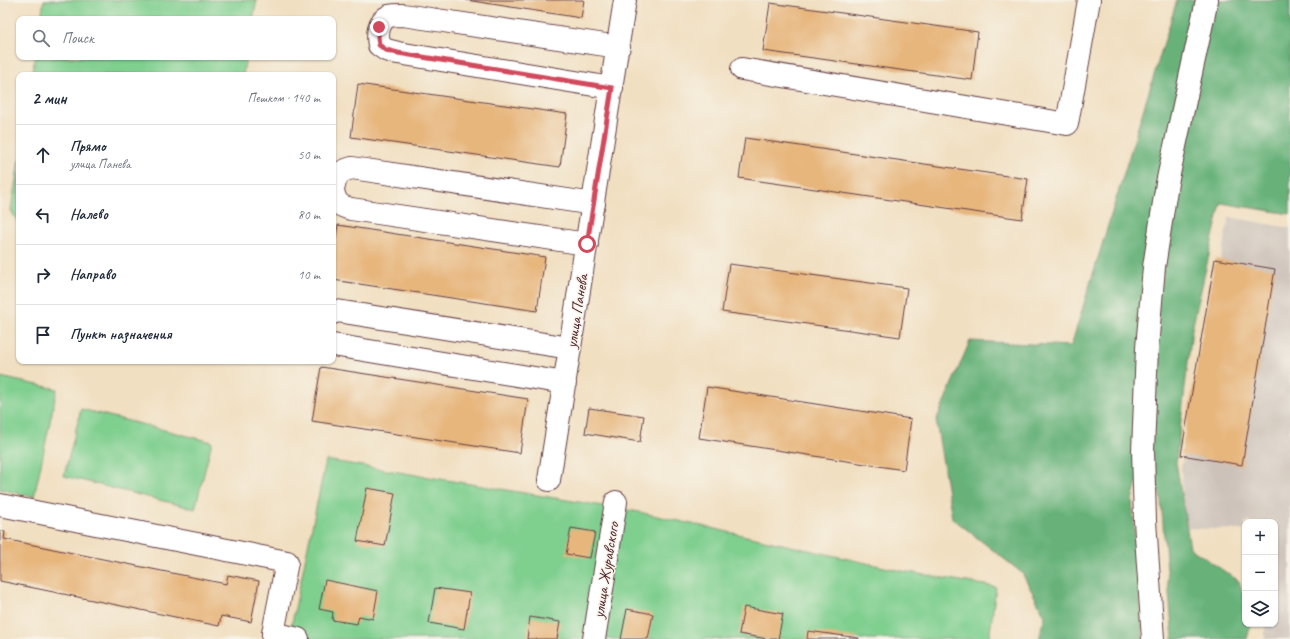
<!DOCTYPE html>
<html lang="ru">
<meta charset="utf-8">
<style>
body{margin:0;font-family:Caveat,sans-serif;background:#f6f6f7;color:#1f2937}
.controls{position:absolute;right:12px;bottom:12px;display:grid;overflow:hidden;border-radius:8px;box-shadow:0 1px 3px #0004}
.controls button{width:36px;height:36px;display:grid;place-items:center;padding:0;border:0;border-bottom:1px solid #e0e1e3;background:#fff;color:#1f2937;font:20px sans-serif}
.stop{position:absolute;width:12px;height:12px;margin:-9px;border:3px solid #d1495b;border-radius:50%;background:#fff}
.stop.end{background:#d1495b;border-color:#fff;box-shadow:0 1px 4px #0008}
.list{margin:0;padding:0;list-style:none}
h2{display:flex;justify-content:space-between;align-items:center;height:52px;margin:0;padding:0 16px;font-size:17px}
h2 small{font-size:13px;font-weight:400;color:#747a83}
.list li{display:grid;grid-template-columns:26px 1fr auto;gap:12px;align-items:center;box-sizing:border-box;height:60px;padding:0 16px;border-top:1px solid #e0e1e3}
.list b{display:block;font-size:15px;white-space:nowrap}
.list p{margin:0;font-size:13px;white-space:nowrap;color:#747a83}
.list em{font-size:13px;font-style:normal;color:#747a83}
.icon{flex:none;width:22px;height:22px;fill:none;stroke:currentColor;stroke-width:2;stroke-linecap:round;stroke-linejoin:round}
.map{position:relative;flex:none;width:1290px;height:639px;overflow:hidden}
.search{position:absolute;background:#fff;box-shadow:0 1px 3px #0004;left:16px;top:16px;width:320px;height:44px;display:flex;align-items:center;gap:10px;box-sizing:border-box;padding:0 14px;border-radius:8px;color:#747a83;font-size:15px}
.panel{position:absolute;background:#fff;box-shadow:0 1px 3px #0004;left:16px;top:72px;width:320px;height:292px;border-radius:8px}
.map>svg:first-child{display:block}
.industrial{fill:#cdc2b9}
.green{fill:#7fcf8f;stroke:#64775d}
.forest{fill:#67b27a;stroke:#586852}
.building{fill:#e7b67d}
.lines{fill:none;stroke-linecap:round;stroke-linejoin:round}
.minor-casing{stroke:#633c42;stroke-width:24}
.minor{stroke:#fff;stroke-width:22}
.route{stroke:#d1495b;stroke-width:5}
.labels{text-anchor:middle;stroke-width:3;stroke-linejoin:round;paint-order:stroke}
.street-label{font-size:16px;fill:#4a1f2b;stroke:#f7f3e8}
</style>
<div class="map">
<svg width="1290" height="639" viewBox="0 0 1290 639">
<rect width="100%" height="100%" fill="#f7f3e8"/>
<filter id="ink" filterUnits="userSpaceOnUse"><feTurbulence type="fractalNoise" baseFrequency=".025" numOctaves="2"/><feDisplacementMap in="SourceGraphic" scale="8" xChannelSelector="R" yChannelSelector="G"/><feConvolveMatrix kernelMatrix="1 2 1 2 8 2 1 2 1" color-interpolation-filters="sRGB"/></filter>
<filter id="wash" filterUnits="userSpaceOnUse"><feTurbulence type="fractalNoise" baseFrequency=".012" numOctaves="4" result="noise"/><feDisplacementMap in="SourceGraphic" scale="16" xChannelSelector="R" yChannelSelector="G"/><feGaussianBlur stdDeviation="0.9" result="paint"/><feColorMatrix in="noise" values="0 0 0 0 0 0 0 0 0 0 0 0 0 0 0 0 0 1.4 0 .05"/><feComposite in="paint" operator="in"/></filter>
<g filter="url(#wash)">
<rect width="100%" height="100%" fill="#f1dfc1"/>
<path class="industrial" d="M1229,217L1290,228V639H1265V624H1275V522H1245V530L1185,528L1181,469Z"/>
<path class="green" d="M44,0H257L253,19H41Z
M35,57H246L243,75H32Z
M19,160V225L11,210Z
M0,377L57,389L34,497L0,489Z
M81,409L212,442L195,509L64,476Z
M326,460L639,512L902,571L996,587L989,639H298L289,637Z"/>
<path class="forest" d="M1177,0H1290V214L1221,203L1192,329L1176,462L1190,548L1239,581L1245,601V624H1251L1247,639H1173L1161,501L1156,477L1139,475L1132,500L1143,639H1039L1045,616L1022,573L952,518L936,421L970,341L1071,346Z"/>
<g id="blocks">
<path class="building" d="M466,0H584L581,18Z
M770,3L978,32L972,80L763,51Z
M358,84L567,114L560,167L351,137Z
M745,138L1028,179L1022,219L739,178Z
M338,225L545,257L537,311L333,280V256Z
M1215,259L1275,269L1242,465L1181,455Z
M729,264L907,288L900,337L722,312Z
M321,367L528,399L520,453L312,421Z
M707,387L911,419L904,470L699,438Z
M589,408L644,416L640,442L585,433Z
M367,488L395,493L385,546L357,541Z
M571,528L595,532L590,558L566,554Z
M0,531L5,532L4,539L226,584L228,575L259,581L251,622L221,616L219,626L0,581Z
M325,580L378,591L373,619L359,616L357,624L332,620L333,612L319,609Z
M435,588L470,593L464,629L429,623Z
M744,607L783,614L778,639H767L739,634Z
M627,609L653,614L648,639H621Z
M530,617L560,622L557,639H527Z
M808,631L859,638V639H807Z"/>
</g>
</g>
<g filter="url(#ink)">
<use href="#blocks" fill-opacity="0" stroke="#633c42" stroke-width="1"/>
<g class="lines">
<defs>
<path id="minor" d="M742,69L1067,124L1089,0
M612,88L398,53L386,50L379,45C377,34 378,21 389,16C393,15 398,15 403,15L619,47
M333,190C336,176 337,172 352,168L594,204
M333,191C336,203 339,206 351,209L587,244
M333,313L337,311L570,348
M333,345L565,383
M549,480L625,0
M0,505L287,562L273,633V639
M273,633L298,639
M594,639L616,502
M1153,639L1145,521L1143,451L1147,348L1154,267L1167,183L1207,0"/>
</defs>
<use href="#minor" class="minor-casing"/>
<use href="#minor" class="minor"/>
</g>
</g>
<g class="lines" filter="url(#ink)">
<path class="route" d="M379,27L378,37L379,45L386,50L398,53L612,88L587,244"/>
</g>
<g class="labels">
<g class="street-label">
<text transform="translate(576 311) rotate(-81)" y="6">улица Панева</text>
<text transform="translate(605 570) rotate(-81)" y="6">улица Журавского</text>
</g>
</g>
</svg>
<div class="controls">
<button>+</button>
<button>−</button>
<button><svg class="icon" aria-label="layers" viewBox="0 0 24 24"><path d="M12 4l9 5-9 5-9-5zM3 14l9 5 9-5"/></svg></button>
</div>
<div class="stop" style="left:587px;top:244px"></div>
<div class="stop end" style="left:379px;top:27px"></div>
<div class="search"><svg class="icon" aria-label="search" viewBox="0 0 24 24"><circle cx="10" cy="10" r="6"/><path d="M15 15l6 6"/></svg>Поиск</div>
<section class="panel">
<h2>2 мин<small>Пешком · 140 m</small></h2>
<ul class="list">
<li><svg class="icon" aria-label="ahead" viewBox="0 0 24 24"><path d="M12 20V5M6 11l6-6 6 6"/></svg><div><b>Прямо</b><p>улица Панева</p></div><em>50 m</em></li>
<li><svg class="icon" aria-label="left" viewBox="0 0 24 24"><path d="M17 20v-9H6M10 6l-5 5 5 5"/></svg><div><b>Налево</b></div><em>80 m</em></li>
<li><svg class="icon" aria-label="right" viewBox="0 0 24 24"><path d="M7 20v-9h11M14 6l5 5-5 5"/></svg><div><b>Направо</b></div><em>10 m</em></li>
<li><svg class="icon" aria-label="arrive" viewBox="0 0 24 24"><path d="M6 21V4h12l-3 4 3 4H6"/></svg><div><b>Пункт назначения</b></div></li>
</ul>
</section>
</div>
